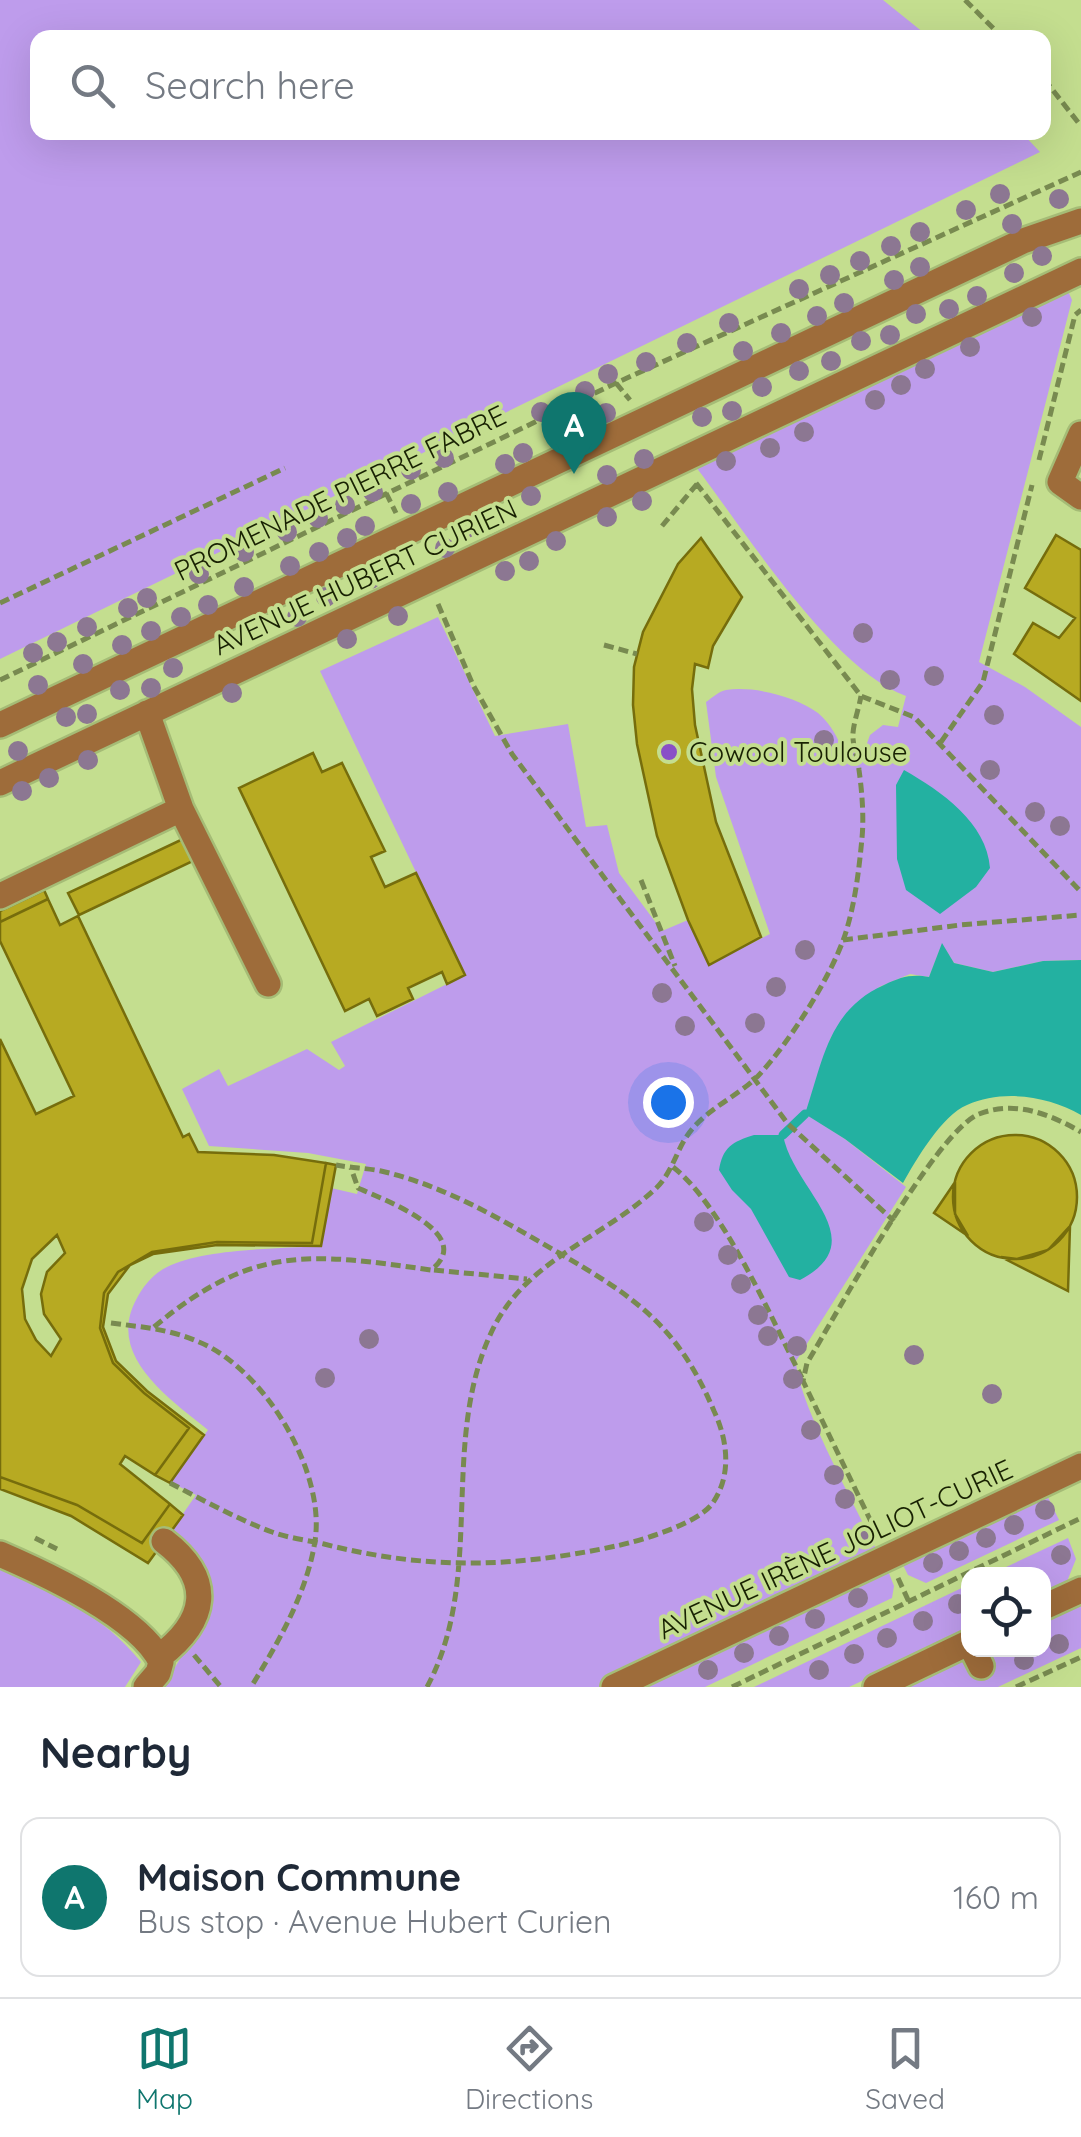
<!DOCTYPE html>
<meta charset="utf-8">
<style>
body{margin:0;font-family:Quicksand,sans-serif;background:#f6f6f7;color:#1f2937}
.controls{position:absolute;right:30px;bottom:30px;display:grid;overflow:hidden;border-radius:20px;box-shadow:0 10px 40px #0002}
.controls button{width:90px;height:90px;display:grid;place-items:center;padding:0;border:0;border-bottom:2px solid #e0e1e3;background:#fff;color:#1f2937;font:50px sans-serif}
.you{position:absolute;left:668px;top:1102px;width:35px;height:35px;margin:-25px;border:8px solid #fff;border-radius:50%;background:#1a73e8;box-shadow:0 0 0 15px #1a73e833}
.badge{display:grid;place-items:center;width:65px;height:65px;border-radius:50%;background:#0f766e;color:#fff;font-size:32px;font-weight:700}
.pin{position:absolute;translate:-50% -82px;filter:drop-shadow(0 2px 5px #0008)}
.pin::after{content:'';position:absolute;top:52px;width:35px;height:30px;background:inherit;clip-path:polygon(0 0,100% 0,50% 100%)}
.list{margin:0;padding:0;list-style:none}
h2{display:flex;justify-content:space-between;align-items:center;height:130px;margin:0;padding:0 40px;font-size:42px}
h2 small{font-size:32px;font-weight:400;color:#747a83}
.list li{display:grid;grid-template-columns:65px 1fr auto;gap:30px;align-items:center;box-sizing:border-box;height:160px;margin:0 20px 20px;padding:0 20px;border:2px solid #e0e1e3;border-radius:20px}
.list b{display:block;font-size:38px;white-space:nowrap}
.list p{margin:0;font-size:32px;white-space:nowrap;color:#747a83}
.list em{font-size:32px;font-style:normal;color:#747a83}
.icon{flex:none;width:55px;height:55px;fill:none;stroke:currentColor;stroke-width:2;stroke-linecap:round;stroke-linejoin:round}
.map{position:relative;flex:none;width:1081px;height:1687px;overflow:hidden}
.search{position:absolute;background:#fff;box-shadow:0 10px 40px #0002;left:30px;right:30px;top:30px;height:110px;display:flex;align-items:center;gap:25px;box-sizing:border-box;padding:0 35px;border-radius:20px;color:#747a83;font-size:38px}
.sheet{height:310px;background:#fff}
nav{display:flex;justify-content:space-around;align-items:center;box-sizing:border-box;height:140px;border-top:2px solid #e0e1e3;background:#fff;font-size:28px;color:#747a83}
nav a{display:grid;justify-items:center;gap:5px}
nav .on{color:#0f766e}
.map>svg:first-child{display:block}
.green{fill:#be9cec}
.water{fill:#23b1a1}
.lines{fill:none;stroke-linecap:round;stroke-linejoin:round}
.stream{stroke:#23b1a1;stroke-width:9}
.building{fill:#b7aa22;stroke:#766d0c;stroke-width:2.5;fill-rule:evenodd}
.minor-casing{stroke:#a5bc76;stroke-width:30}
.path{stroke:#788a50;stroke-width:5;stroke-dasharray:10 5;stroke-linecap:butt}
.minor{stroke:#9e6c3a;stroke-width:25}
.tree{fill:#8c7792}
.poi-dot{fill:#8950c7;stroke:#c4de8f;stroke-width:4}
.labels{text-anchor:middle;stroke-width:8;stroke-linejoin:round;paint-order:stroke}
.street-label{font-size:28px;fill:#182102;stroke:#c4de8f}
.poi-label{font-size:28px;fill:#182102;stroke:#c4de8f;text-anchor:start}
</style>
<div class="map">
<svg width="1081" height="1687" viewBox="0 0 1081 1687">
<rect width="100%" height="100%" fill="#c4de8f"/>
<path class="green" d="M0,0H883L929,37L38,38V132H1021L1040,152L0,659Z
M1068,291L1072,300L979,662L1025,687L1081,727V960L1043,961L993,972L954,963L942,944L929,977L910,974L879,987L831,1037L806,1114L845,1139L906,1187L796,1361C797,1401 859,1513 879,1555L599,1687H163C182,1656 221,1597 199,1561C193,1551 178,1542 169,1534L196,1495L170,1482L208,1430C170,1399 106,1356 136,1300C143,1286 153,1274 167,1267C205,1248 278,1249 321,1246L331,1188L357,1194L366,1164L308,1153L209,1146L182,1089L219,1069L228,1086L307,1049L339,1070L345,1066L331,1042L465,975L320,671L438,617L495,736L568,724L586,827L607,825L619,873L662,931L688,920L710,964L770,934L716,777L706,702C712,698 719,691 726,690C754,686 795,696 818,713C831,724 837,737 844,752L866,746L870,735L883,725L898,727L906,696C832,669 745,531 696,467Z
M1046,1493L1059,1520L926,1583L908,1575L901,1561Z
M1068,1538L1076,1559L1066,1584L1044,1595V1574H991Z
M0,1567C54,1592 103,1615 141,1662L125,1687H0Z
M887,1568L894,1586L892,1598L705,1687H635Z
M968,1585V1631L849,1687H754Z
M1081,1604V1648L998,1687H905L984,1650H1044V1621Z"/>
<path class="water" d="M904,770C941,791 987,823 990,868L976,887L940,914L906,890L897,859L896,785Z
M942,943L954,963L993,972L1043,961L1081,960V1115C1048,1096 1003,1089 967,1105C942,1115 916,1160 903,1183L845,1139L805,1114C823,1061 828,1010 884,985C901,977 911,974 929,977Z
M754,1135H783C793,1190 876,1240 800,1280L789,1277L751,1209L732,1190L719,1170C723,1147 732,1142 754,1135Z"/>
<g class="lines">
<path class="stream" d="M783,1135L805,1114"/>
</g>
<path class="building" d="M1056,535L1081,550V701L1014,654L1033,623L1059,638L1075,618L1025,588Z
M701,538L742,597L713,646L708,668L695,664L692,689L695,725L716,822L761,937L709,965L688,920L657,836L637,744L633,705L634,667L643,632L678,564Z
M313,753L322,772L342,763L385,851L371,857L385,887L416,873L465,975L447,984L442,972L408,988L413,999L377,1016L369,999L345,1011L239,788Z
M183,839L193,861L79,915L68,893Z
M44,890L48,899L0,922V911Z
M48,899L60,925L78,916L183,1137L189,1134L198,1152L274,1155L326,1163L312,1243L217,1242L152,1252L118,1272L104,1293L100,1328L113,1363L144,1393L189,1428L155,1475L125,1456L120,1464L170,1504L142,1543L77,1505L0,1477V1039L36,1114L74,1096L0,941V922ZM57,1235L65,1253L47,1272L41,1294L44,1314L61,1339L51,1356L36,1340L25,1319L22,1289L32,1259Z
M953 1197a62 62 0 1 1 124 0a62 62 0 1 1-124 0Z
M326,1163L336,1165L321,1246L217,1245L153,1254L130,1265L108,1294L103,1327L116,1361L147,1391L204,1435L170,1483L155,1475L189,1428L144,1393L113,1363L100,1328L104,1293L118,1272L152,1252L217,1242L312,1243Z
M955,1182V1214L968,1236L934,1213Z
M1070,1226L1068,1291L1001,1257L1017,1259L1048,1250Z
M0,1477L77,1505L142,1543L170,1504L183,1515L148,1563L71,1516L0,1489Z"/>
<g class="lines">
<defs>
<path id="minor" d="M1081,434L1060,482L1081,497
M147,713L181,809L268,984
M0,725L1023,241L1081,221
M0,783L1081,271
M0,896L181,809
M0,1554C44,1573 140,1617 161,1662L158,1673L146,1687
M1044,1607L1081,1590
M973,1650L981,1666
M159,1657C207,1621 215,1580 164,1541
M614,1687L1081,1466
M876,1687L968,1643"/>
</defs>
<use href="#minor" class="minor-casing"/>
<path class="path" d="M965,0L1003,38
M1044,79L1081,126
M616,383L630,400
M1039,460L1075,315L1081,310
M696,483L861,696L914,717L1081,892
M386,493L396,513
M662,526L697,484
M0,603L285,468
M438,604L473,685L512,754L788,1124L894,1221
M604,645L637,654
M0,680L616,383L1081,172
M941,742L983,682L1032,485
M641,880L675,966
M843,940L960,925L1081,915
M673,1167C723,1206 772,1320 802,1378
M434,1270L527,1279
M111,1323C141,1327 170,1329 199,1342C264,1369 326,1471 315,1541C307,1593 278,1643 251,1687
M154,1327C253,1244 311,1253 431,1270C478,1234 382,1199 358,1188L351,1168
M170,1483C203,1500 237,1519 272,1532C288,1538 307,1540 324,1544C425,1570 514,1568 616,1546C640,1541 697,1524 712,1504C732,1476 728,1441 714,1411C678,1326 635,1297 559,1253C502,1220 446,1186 381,1171C366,1168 351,1168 336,1165
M878,1536L803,1381L807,1363C836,1315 936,1131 979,1114C1015,1100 1050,1114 1081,1132
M35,1538L57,1549
M898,1578L909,1602
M194,1655L221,1687
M427,1687C486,1577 439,1445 491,1333C524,1261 598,1241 653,1191C674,1173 676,1147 693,1128C711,1107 739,1095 758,1076C789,1043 831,977 845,935C855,904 859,870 862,838C864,817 862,791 859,770C858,758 852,745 853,733C854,721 859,708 861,696
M732,1687L1081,1518
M1016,1687L1081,1657"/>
<use href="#minor" class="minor"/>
</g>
<g class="tree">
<circle cx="1000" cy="194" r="10"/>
<circle cx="1059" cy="199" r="10"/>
<circle cx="966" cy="210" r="10"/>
<circle cx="1012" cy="224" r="10"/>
<circle cx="920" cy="232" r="10"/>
<circle cx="891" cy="246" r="10"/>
<circle cx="1042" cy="256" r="10"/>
<circle cx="860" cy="261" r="10"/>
<circle cx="920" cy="267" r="10"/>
<circle cx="1014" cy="273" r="10"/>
<circle cx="830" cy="275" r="10"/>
<circle cx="894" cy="280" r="10"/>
<circle cx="799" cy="289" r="10"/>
<circle cx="977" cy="296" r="10"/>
<circle cx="844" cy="303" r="10"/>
<circle cx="949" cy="309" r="10"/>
<circle cx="916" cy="314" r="10"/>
<circle cx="817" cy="316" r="10"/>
<circle cx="1032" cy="317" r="10"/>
<circle cx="729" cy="323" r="10"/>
<circle cx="781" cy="333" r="10"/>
<circle cx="890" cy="335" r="10"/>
<circle cx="861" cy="341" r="10"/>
<circle cx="687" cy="343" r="10"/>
<circle cx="970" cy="347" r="10"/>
<circle cx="743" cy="351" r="10"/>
<circle cx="831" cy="361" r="10"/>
<circle cx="646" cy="362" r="10"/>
<circle cx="925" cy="369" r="10"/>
<circle cx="799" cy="371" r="10"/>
<circle cx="608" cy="374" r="10"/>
<circle cx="901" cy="385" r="10"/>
<circle cx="762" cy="387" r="10"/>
<circle cx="585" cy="391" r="10"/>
<circle cx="875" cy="400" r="10"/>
<circle cx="732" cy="411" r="10"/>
<circle cx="541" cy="412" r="10"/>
<circle cx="606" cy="413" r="10"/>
<circle cx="702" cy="417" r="10"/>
<circle cx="804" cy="432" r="10"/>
<circle cx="559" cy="438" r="10"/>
<circle cx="770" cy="448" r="10"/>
<circle cx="523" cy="453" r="10"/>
<circle cx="444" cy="458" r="10"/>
<circle cx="644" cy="459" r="10"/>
<circle cx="726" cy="461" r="10"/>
<circle cx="505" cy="464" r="10"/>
<circle cx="411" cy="470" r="10"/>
<circle cx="607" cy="475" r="10"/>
<circle cx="373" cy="492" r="10"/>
<circle cx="448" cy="492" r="10"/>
<circle cx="531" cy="496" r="10"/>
<circle cx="642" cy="501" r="10"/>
<circle cx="411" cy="504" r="10"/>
<circle cx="345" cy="505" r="10"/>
<circle cx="607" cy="517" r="10"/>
<circle cx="318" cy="518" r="10"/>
<circle cx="365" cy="526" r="10"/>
<circle cx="467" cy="528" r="10"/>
<circle cx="287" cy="532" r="10"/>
<circle cx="347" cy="538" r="10"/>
<circle cx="556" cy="541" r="10"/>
<circle cx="445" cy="548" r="10"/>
<circle cx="244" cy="552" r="10"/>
<circle cx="319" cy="552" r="10"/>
<circle cx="529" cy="561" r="10"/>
<circle cx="290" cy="566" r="10"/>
<circle cx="505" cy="571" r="10"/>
<circle cx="199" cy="574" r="10"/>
<circle cx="371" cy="579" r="10"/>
<circle cx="244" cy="587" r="10"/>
<circle cx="326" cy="597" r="10"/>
<circle cx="147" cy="598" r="10"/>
<circle cx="208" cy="605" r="10"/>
<circle cx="128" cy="608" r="10"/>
<circle cx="398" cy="616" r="10"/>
<circle cx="181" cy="617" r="10"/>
<circle cx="297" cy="617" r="10"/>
<circle cx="259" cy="626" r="10"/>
<circle cx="87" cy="627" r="10"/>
<circle cx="151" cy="631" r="10"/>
<circle cx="863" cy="633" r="10"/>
<circle cx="347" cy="639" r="10"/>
<circle cx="57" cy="642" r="10"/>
<circle cx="122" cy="645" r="10"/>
<circle cx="33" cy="653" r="10"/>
<circle cx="83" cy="664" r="10"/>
<circle cx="173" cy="668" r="10"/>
<circle cx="934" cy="676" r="10"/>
<circle cx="890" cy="680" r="10"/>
<circle cx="38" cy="685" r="10"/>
<circle cx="151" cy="688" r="10"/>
<circle cx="120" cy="690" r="10"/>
<circle cx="232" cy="693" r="10"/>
<circle cx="87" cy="714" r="10"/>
<circle cx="994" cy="715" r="10"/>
<circle cx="66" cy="717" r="10"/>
<circle cx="824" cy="740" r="10"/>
<circle cx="18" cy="751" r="10"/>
<circle cx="88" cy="760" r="10"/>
<circle cx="990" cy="770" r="10"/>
<circle cx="49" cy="778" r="10"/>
<circle cx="22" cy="791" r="10"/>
<circle cx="1035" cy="812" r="10"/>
<circle cx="1060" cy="826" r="10"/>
<circle cx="805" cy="950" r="10"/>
<circle cx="776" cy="987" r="10"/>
<circle cx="662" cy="993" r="10"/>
<circle cx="755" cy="1023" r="10"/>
<circle cx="685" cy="1026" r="10"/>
<circle cx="704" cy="1222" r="10"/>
<circle cx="728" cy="1255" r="10"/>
<circle cx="741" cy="1284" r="10"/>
<circle cx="758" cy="1315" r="10"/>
<circle cx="768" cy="1336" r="10"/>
<circle cx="369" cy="1339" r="10"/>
<circle cx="797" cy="1346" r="10"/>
<circle cx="914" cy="1355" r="10"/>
<circle cx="325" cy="1378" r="10"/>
<circle cx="793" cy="1379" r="10"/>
<circle cx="992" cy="1394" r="10"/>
<circle cx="811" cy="1430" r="10"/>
<circle cx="834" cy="1475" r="10"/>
<circle cx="845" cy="1499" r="10"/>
<circle cx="1045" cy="1510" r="10"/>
<circle cx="1014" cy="1525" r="10"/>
<circle cx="862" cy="1534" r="10"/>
<circle cx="986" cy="1538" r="10"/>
<circle cx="959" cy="1551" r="10"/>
<circle cx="1061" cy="1555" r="10"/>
<circle cx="933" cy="1563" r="10"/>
<circle cx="858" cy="1598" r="10"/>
<circle cx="958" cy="1604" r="10"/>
<circle cx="815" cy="1619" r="10"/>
<circle cx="923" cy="1621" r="10"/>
<circle cx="779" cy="1636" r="10"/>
<circle cx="887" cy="1638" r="10"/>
<circle cx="1059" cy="1644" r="10"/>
<circle cx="744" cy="1653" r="10"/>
<circle cx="854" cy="1654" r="10"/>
<circle cx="1024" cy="1660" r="10"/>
<circle cx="708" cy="1670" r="10"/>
<circle cx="819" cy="1670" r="10"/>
</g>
<circle class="poi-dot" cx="669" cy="752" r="10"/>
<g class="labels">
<g class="street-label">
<text transform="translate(340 493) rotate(-26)" y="10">PROMENADE PIERRE FABRE</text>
<text transform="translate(365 577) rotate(-25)" y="10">AVENUE HUBERT CURIEN</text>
<text transform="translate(835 1549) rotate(-25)" y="10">AVENUE IRÈNE JOLIOT-CURIE</text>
</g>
<g class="poi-label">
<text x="689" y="762">Cowool Toulouse</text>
</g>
</g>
</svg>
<div class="controls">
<button><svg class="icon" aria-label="locate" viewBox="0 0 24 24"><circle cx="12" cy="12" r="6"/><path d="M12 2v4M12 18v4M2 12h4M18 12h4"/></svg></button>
</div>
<div class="you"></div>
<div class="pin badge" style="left:574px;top:474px">A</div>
<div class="search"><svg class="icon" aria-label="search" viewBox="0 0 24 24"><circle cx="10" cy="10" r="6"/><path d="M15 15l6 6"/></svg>Search here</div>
</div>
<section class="sheet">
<h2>Nearby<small></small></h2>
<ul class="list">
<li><span class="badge">A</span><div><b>Maison Commune</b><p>Bus stop · Avenue Hubert Curien</p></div><em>160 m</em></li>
</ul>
</section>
<nav>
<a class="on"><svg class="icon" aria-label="map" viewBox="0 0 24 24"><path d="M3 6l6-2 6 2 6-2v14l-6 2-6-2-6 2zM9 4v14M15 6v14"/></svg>Map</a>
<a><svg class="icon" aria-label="directions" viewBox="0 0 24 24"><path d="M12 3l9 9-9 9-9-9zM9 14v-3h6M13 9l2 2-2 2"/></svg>Directions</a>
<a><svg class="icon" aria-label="saved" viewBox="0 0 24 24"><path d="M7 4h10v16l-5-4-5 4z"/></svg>Saved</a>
</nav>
